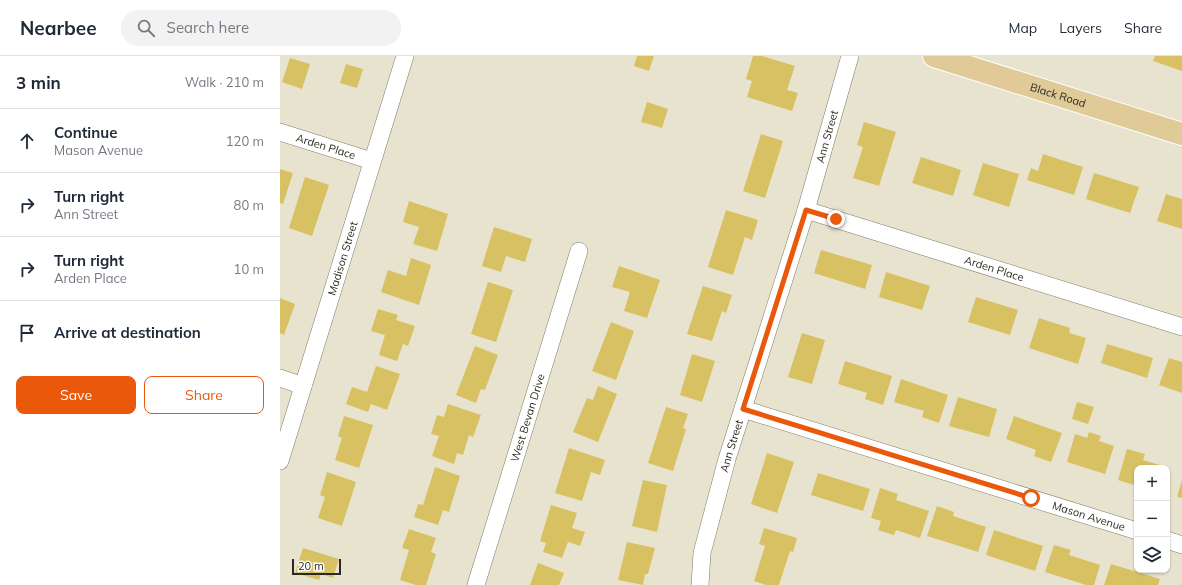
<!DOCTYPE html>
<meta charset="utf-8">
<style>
body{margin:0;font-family:Mulish,sans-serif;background:#f2f2f3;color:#1f2937}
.controls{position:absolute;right:12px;bottom:12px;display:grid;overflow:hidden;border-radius:8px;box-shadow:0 1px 3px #0004}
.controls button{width:36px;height:36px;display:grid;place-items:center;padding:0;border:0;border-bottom:1px solid #e0e1e3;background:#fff;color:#1f2937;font:20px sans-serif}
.scale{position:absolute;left:12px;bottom:10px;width:49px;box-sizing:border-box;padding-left:4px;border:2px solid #2a2820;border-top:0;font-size:11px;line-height:14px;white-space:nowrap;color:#2a2820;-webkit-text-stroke:3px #fff;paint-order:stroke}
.stop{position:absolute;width:12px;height:12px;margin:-9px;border:3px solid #ea580c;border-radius:50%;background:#fff}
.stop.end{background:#ea580c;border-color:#fff;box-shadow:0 1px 4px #0008}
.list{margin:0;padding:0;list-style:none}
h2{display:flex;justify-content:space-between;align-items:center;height:52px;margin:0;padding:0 16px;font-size:17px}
h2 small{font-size:13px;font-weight:400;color:#747a83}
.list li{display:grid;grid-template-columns:26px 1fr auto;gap:12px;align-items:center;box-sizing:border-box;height:64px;padding:0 16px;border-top:1px solid #e0e1e3}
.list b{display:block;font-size:15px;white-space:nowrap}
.list p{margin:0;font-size:13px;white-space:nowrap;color:#747a83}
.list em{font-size:13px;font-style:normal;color:#747a83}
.actions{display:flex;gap:8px;padding:12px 16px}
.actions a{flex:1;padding:9px 0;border:1px solid #ea580c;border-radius:8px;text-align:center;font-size:14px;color:#ea580c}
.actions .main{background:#ea580c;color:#fff}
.icon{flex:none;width:22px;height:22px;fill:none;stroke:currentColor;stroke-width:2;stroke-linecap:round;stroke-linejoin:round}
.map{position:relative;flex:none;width:902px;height:529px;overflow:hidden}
header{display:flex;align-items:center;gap:24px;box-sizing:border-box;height:56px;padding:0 20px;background:#fff;border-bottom:1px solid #e0e1e3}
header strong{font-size:19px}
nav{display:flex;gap:22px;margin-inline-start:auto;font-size:14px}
.search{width:280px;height:36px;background:#f2f2f3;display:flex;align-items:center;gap:10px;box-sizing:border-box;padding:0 14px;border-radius:22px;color:#747a83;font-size:15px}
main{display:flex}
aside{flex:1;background:#fff}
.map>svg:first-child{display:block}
.building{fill:#d8c163}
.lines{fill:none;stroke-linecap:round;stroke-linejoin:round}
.minor-casing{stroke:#817d6a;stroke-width:18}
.major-casing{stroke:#fff;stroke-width:24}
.minor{stroke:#fff;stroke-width:17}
.major{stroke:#e0ca97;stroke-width:22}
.route{stroke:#ea580c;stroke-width:5}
.labels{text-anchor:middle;stroke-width:4;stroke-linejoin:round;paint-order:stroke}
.street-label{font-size:11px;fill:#2a2820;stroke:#fff}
</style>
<header>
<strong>Nearbee</strong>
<div class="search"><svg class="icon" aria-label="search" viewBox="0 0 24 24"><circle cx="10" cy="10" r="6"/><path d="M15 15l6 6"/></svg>Search here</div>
<nav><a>Map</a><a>Layers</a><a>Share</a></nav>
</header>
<main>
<aside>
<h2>3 min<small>Walk · 210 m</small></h2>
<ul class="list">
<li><svg class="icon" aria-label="ahead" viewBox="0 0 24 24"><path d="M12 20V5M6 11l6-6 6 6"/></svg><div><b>Continue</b><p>Mason Avenue</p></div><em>120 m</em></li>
<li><svg class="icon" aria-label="right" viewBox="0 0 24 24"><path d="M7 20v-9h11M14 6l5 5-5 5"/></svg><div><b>Turn right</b><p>Ann Street</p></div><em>80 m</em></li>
<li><svg class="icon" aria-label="right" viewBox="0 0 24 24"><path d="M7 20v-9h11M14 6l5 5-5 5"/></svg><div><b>Turn right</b><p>Arden Place</p></div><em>10 m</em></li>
<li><svg class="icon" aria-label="arrive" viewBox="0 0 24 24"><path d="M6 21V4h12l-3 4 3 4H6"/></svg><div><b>Arrive at destination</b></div></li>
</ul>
<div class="actions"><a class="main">Save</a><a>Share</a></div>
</aside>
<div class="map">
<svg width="902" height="529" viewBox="0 0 902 529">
<rect width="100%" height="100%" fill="#e8e3ce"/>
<path class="building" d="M357,0H374L369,15L354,10Z
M473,0H482L515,10L507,34L518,37L512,55L467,41L472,25L466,23Z
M875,0H902V15L873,5Z
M10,2L30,8L22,33L2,26Z
M66,8L83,13L77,32L60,27Z
M367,46L388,53L382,72L361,66Z
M584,66L616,76L599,130L573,122L583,91L577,89Z
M481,78L503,85L485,142L463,135Z
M763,98L803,111L794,139L747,124L751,112L758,115Z
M641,101L681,114L673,140L632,127Z
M703,107L739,118L729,151L693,139Z
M0,113L13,117L3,148L0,147Z
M814,117L859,131L850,157L806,143Z
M25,121L49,129L32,180L9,172Z
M886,138L902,143V173L877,165Z
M129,145L168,158L157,195L133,188L139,171L123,166Z
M446,154L478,164L472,184L465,181L453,219L428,211Z
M214,171L252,183L245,206L226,200L221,216L202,210Z
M541,194L592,209L585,233L534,217Z
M131,202L151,209L139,249L101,236L108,214L126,220Z
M339,210L380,224L367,262L344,255L350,236L332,231Z
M606,216L650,230L642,254L599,241Z
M208,226L233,234L216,286L191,278Z
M423,230L452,239L446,257L442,255L432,285L407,278Z
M696,241L738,254L730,279L688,266Z
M0,242L15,248L4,279L0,277Z
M98,253L118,259L116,264L135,270L128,290L123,288L117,305L99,299L105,279L91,275Z
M759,262L790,272L789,277L806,282L798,308L749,292Z
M331,266L354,275L336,324L312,315Z
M522,277L545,284L532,328L508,321Z
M827,288L873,302L867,322L821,307Z
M195,290L218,299L205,334L201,333L196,347L176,339Z
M412,298L435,305L422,346L400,339Z
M889,302L902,306V337L879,329Z
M565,305L612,320L603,349L585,343L587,337L558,328Z
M96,310L120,318L107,354L91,348L88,356L66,348L72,331L87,336Z
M621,323L668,339L659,367L642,361L644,355L614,346Z
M318,330L337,338L318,386L293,376L307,342L313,344Z
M678,341L717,353L709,381L669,370Z
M797,346L814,351L808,368L792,363Z
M168,348L201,359L193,381L189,379L183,399L177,397L174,408L152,400L159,380L151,378L157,359L164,361Z
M386,351L408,358L403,372L406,373L393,415L368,407Z
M64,360L93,369L79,412L55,404L62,382L58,380Z
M734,360L782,377L771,406L754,400L756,394L726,383Z
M809,376L821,380L819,385L834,390L825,418L787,406L795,378L807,382Z
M289,392L325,404L320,419L311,416L302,445L275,437Z
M847,393L865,398L863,404L886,411L885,412H857V430L838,424Z
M487,397L514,406L497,457L471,448Z
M155,411L180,420L169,456L163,454L158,469L134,461L138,448L143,449Z
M47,416L76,426L62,470L38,462L45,441L40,439Z
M538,417L590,433L583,455L531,439Z
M363,424L387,429L377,476L352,470Z
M902,424V442L897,441Z
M600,432L618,438L616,444L649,455L640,482L616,474L614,479L598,474L601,465L591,462Z
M271,449L297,457L292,472L305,476L300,490L288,486L282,502L263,496L266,487L260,485Z
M657,450L674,456L673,460L706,471L698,496L647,480Z
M484,472L517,482L513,496L510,495L499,529H486L474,525L485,490L479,488Z
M129,473L156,482L151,496L156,498L146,529H136L120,524L129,494L122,492Z
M714,474L763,490L755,515L706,499Z
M347,486L375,492L368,518H365L363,529L338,524Z
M774,489L791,494L789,499L820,509L814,529H806L765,516Z
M23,492L59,503L53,522L41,518L39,524L15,517Z
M258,507L284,517L279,529H250Z
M831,508L880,523L878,529H824Z"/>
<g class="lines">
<defs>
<g id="minor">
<path id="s1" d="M0,76L92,105"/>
<path id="s2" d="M526,154L902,271"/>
<path d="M0,322L23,330"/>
<path id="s3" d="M463,353L857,475"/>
<path id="s4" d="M0,405L125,0"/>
<path d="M887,484L902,489"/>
<path id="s5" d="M196,529L299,195"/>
<path id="s6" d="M420,529L422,497L447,403L526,154L570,0"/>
</g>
<g id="major">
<path id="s7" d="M654,0L902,78"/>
</g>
</defs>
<use href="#minor" class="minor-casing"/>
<use href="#major" class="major-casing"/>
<use href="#minor" class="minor"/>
<use href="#major" class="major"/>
</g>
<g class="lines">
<path class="route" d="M556,163L526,154L463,353L751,442"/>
</g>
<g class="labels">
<g class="street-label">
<text dy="4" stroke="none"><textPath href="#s7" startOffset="130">Black Road</textPath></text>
<text dy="4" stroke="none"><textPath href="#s6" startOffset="467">Ann Street</textPath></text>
<text dy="4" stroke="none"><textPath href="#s1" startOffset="48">Arden Place</textPath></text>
<text dy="4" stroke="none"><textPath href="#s4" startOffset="212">Madison Street</textPath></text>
<text dy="4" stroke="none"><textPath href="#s2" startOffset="197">Arden Place</textPath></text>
<text dy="4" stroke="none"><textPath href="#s5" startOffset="175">West Bevan Drive</textPath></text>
<text dy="4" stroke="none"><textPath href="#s6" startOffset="143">Ann Street</textPath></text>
<text dy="4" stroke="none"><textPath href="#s3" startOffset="362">Mason Avenue</textPath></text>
</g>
</g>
</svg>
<div class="controls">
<button>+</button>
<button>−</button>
<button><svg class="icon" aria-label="layers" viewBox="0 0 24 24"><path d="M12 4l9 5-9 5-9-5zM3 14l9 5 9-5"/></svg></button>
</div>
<div class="scale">20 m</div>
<div class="stop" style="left:751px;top:442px"></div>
<div class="stop end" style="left:556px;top:163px"></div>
</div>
</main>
